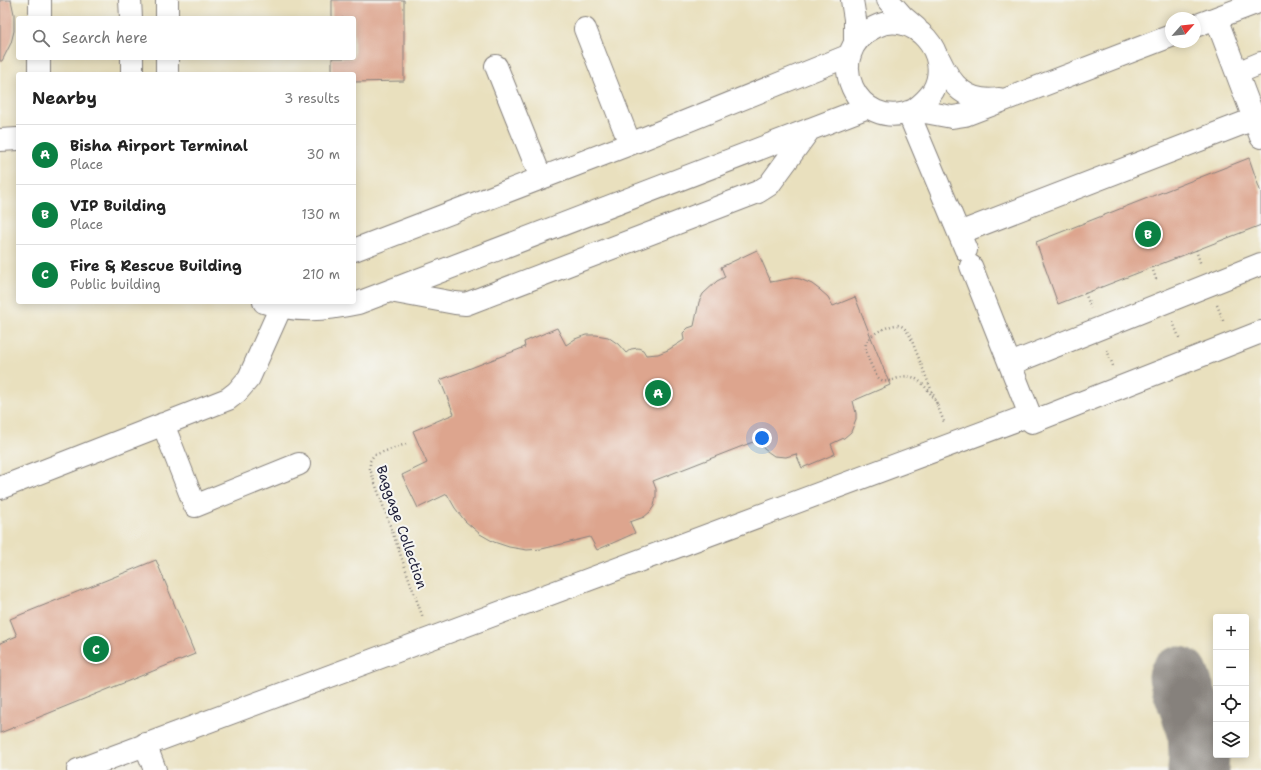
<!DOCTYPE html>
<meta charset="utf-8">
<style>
body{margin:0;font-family:"Shantell Sans",sans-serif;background:#f2f2f2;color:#222}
.controls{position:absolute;right:12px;bottom:12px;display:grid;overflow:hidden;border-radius:4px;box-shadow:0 2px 10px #0003}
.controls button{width:36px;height:36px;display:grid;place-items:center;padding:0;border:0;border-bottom:1px solid #e0e0e0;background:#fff;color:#222;font:20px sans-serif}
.compass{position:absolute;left:1165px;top:12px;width:36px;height:36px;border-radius:50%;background:#fff;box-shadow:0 2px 10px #0003;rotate:63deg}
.you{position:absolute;left:762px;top:438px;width:14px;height:14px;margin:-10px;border:3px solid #fff;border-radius:50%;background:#1a73e8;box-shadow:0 0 0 6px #1a73e833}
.badge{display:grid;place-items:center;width:26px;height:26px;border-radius:50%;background:#0b8043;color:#fff;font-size:13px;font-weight:700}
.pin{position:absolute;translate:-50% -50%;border:2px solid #fff;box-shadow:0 1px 4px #0006}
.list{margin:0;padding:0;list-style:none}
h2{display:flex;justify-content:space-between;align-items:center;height:52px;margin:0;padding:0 16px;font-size:17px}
h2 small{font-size:13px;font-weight:400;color:#767676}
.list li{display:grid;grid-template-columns:26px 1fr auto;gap:12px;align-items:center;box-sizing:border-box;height:60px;padding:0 16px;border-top:1px solid #e0e0e0}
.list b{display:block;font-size:15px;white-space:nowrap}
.list p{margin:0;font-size:13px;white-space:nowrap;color:#767676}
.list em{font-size:13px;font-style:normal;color:#767676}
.icon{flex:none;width:22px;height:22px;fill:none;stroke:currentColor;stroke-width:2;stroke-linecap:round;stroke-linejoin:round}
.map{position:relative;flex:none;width:1261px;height:770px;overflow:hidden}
.search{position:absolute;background:#fff;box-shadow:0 2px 10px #0003;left:16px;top:16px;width:340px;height:44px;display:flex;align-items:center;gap:10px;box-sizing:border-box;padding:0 14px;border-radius:4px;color:#767676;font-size:15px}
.panel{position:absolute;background:#fff;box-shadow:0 2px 10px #0003;left:16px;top:72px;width:340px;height:232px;border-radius:4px}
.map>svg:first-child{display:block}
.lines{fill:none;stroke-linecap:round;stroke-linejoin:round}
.taxiway{stroke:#86817c;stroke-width:61}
.building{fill:#dda58e}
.minor-casing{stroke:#86817c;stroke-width:24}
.path{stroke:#86817c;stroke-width:2.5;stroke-dasharray:1 3;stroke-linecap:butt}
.minor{stroke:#fff;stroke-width:22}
.labels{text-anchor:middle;stroke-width:4;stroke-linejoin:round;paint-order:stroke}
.street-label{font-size:14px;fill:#22223b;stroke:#f6f6f2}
</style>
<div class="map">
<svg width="1261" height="770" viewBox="0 0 1261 770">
<rect width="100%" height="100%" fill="#f6f6f2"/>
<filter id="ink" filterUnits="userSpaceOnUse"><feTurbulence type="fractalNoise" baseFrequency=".025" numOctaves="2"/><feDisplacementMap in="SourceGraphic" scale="8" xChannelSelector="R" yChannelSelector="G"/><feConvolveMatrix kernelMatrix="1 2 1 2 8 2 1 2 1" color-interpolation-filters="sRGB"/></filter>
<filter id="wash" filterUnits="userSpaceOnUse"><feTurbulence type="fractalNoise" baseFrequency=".012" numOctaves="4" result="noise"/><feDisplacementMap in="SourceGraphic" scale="16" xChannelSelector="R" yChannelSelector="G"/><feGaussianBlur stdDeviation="0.9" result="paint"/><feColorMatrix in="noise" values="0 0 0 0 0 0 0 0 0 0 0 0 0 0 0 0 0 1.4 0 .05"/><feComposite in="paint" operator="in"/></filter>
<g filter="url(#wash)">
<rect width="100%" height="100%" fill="#e9e0be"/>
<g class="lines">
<path class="taxiway" d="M1179,677L1198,731L1199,754L1198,770"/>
</g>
<g id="blocks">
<path class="building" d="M0,0H11L14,14V31L11,43L2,61H0Z
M332,0H404V81L354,82V74H332V58H354V18H332Z
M1249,158L1261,193V225L1058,304L1036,242Z
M757,250L771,282L793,278L800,279L812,284L820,290L828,297L833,306L855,297L890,385L853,401L856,413V419L851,432L844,438L831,444L835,454L802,468L796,454L786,457L774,456L764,449L758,440L653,481L656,489V497L654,506L650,512L644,517L630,522L635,533L597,550L590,537L542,549L527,550L509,547L494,542L480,534L465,521L455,508L447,494L418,508L402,475L427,463L413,431L454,414L440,380L525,347L524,342L557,328L566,345L575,339L586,335H596L608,337L618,344L626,353L631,349L638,348L643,350L646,355L658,354L668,350L684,340L683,333L688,328L694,326L699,302L703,294L717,281L725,277L721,267Z
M156,560L195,654L0,733V643L17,636L10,619Z"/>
</g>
</g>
<g filter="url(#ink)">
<use href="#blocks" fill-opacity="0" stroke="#86817c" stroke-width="1"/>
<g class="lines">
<defs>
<path id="minor" d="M130,0L131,18
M167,0V18
M852,0L855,19V44
M888,0L903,17L916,28
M40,18V0
M1216,18L1261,137
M1195,26L1261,1
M585,29L630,144
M938,57C951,85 966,104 999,99
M132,58V74
M167,58V74
M496,66L541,178
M1237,73L1261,63
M39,74V58
M914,110C922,104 928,99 933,91C954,55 913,8 875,27C820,53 857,135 914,110L952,117L965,115L1171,36
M908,112L966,250
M0,140L18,139
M959,233L1254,119
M354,250L630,144L850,55
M390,291L455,303L466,304L758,192L769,185L810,129
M264,302C297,313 325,310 358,303L868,107
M1010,364L1261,264
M1030,415L1032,422L1261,332
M163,424L195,506L299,464
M0,488L228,399L237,392L249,378L283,302
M145,744L155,770
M78,770L1030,415L971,266"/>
</defs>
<use href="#minor" class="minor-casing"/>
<path class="path" d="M1196,250L1201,265
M1152,267L1157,282
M1085,293L1091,308
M1217,305L1224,323
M1173,322L1180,340
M1107,350L1113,366
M937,404C931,394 923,381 912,377C897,372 884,394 873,369C870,363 864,350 866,343C868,335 889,325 897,325C903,325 907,331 910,336L944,422
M406,444L374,455L370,461V469L423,618"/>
<use href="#minor" class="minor"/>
</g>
</g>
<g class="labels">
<g class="street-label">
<text transform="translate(402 527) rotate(71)" y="5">Baggage Collection</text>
</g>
</g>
</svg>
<div class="controls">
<button>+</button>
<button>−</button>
<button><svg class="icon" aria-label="locate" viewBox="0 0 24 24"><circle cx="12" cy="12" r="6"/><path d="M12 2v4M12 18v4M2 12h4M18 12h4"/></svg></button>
<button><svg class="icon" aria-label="layers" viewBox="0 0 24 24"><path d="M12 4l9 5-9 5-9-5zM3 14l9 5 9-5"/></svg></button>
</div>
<svg class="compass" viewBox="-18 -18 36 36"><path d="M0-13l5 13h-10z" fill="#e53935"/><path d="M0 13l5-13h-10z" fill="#767676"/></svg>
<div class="you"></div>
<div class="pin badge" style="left:658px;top:393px">A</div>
<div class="pin badge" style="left:1148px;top:234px">B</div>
<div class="pin badge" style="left:96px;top:649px">C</div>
<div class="search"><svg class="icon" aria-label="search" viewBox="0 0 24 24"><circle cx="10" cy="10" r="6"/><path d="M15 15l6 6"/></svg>Search here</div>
<section class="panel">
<h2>Nearby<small>3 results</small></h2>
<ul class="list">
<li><span class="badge">A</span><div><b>Bisha Airport Terminal</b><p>Place</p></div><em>30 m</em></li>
<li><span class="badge">B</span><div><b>VIP Building</b><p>Place</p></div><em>130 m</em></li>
<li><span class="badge">C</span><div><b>Fire &amp; Rescue Building</b><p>Public building</p></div><em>210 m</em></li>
</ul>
</section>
</div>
